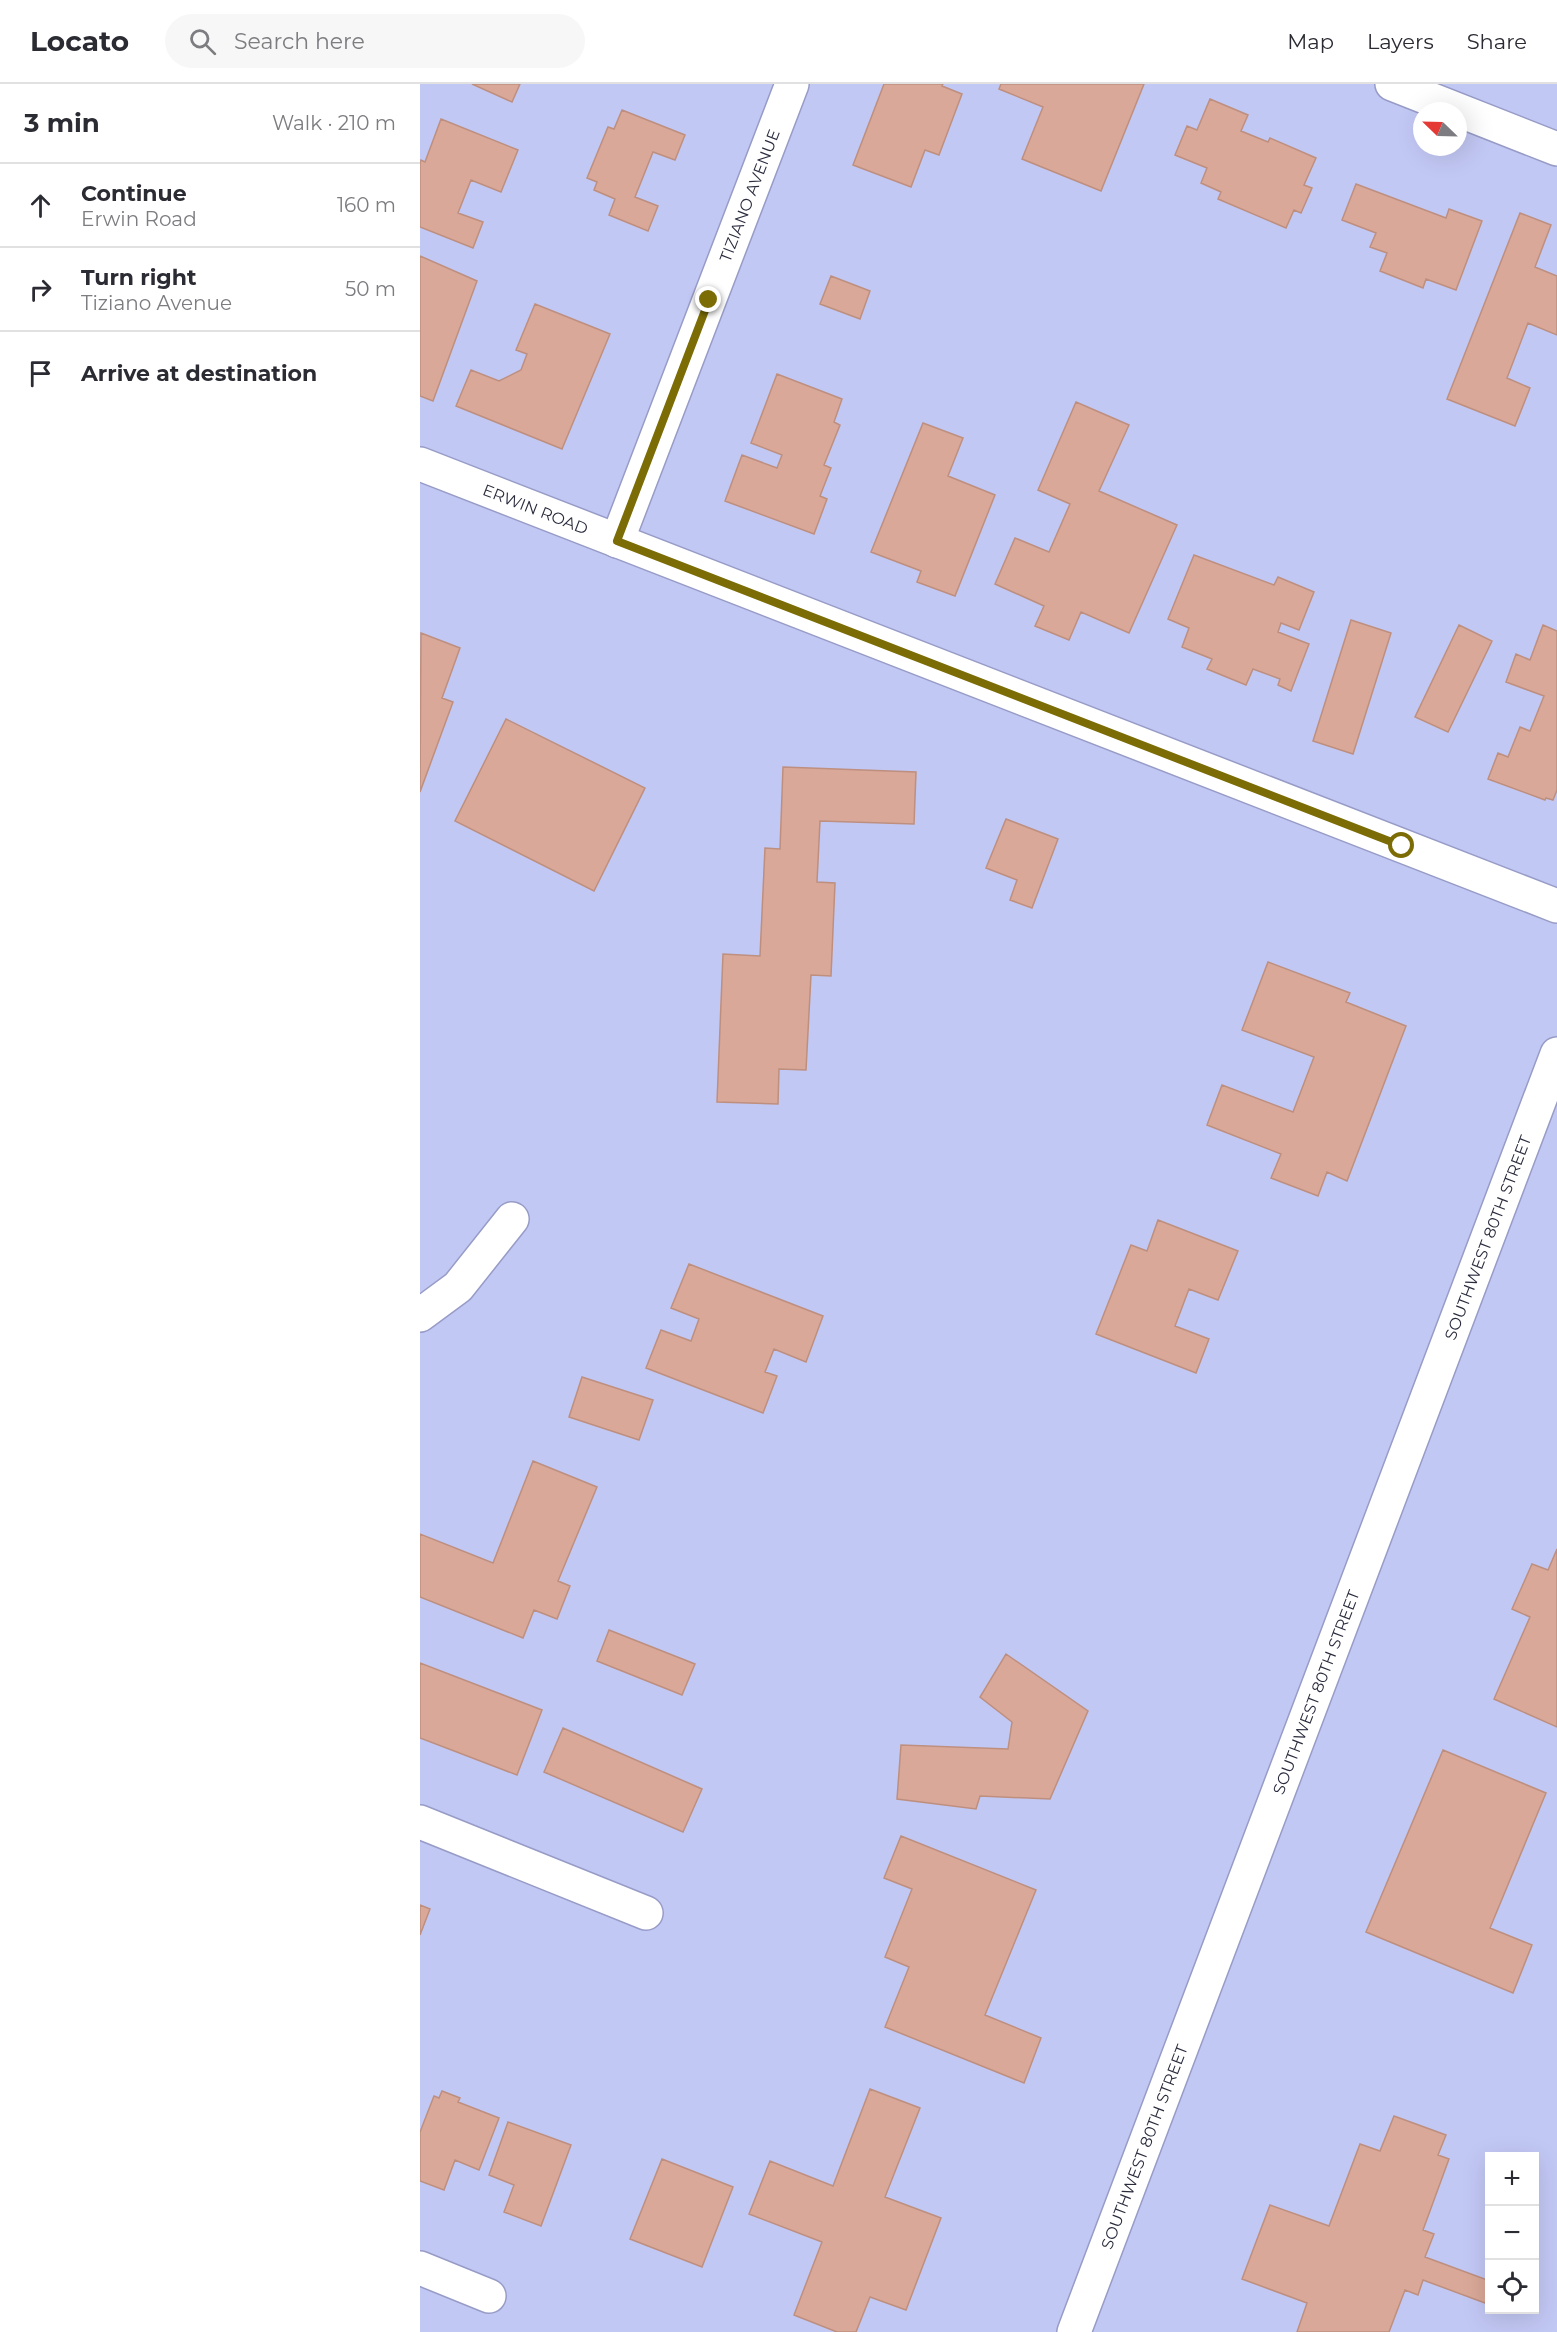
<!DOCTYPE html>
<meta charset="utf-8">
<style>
body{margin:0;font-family:Montserrat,sans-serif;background:#f7f7f7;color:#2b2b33}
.controls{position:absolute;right:18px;bottom:18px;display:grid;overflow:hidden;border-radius:0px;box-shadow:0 6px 24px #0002}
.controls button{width:54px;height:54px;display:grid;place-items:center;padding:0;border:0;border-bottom:2px solid #e1e1e2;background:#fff;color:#2b2b33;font:30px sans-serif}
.compass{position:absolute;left:993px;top:18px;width:54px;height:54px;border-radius:50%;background:#fff;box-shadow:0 6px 24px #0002;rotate:293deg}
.stop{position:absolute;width:18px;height:18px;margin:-14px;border:4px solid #7b6c06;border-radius:50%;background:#fff}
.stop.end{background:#7b6c06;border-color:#fff;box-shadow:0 2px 6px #0008}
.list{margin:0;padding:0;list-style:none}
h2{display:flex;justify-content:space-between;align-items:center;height:78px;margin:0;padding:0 24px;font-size:26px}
h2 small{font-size:20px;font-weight:400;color:#7c7c81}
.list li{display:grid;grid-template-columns:39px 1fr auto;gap:18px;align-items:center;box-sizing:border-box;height:84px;padding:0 24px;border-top:2px solid #e1e1e2}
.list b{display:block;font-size:22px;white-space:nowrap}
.list p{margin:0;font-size:20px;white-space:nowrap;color:#7c7c81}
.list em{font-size:20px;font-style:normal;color:#7c7c81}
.icon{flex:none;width:33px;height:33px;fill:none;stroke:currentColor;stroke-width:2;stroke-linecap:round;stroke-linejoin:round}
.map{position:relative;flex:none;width:1137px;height:2248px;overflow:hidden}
header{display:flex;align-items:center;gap:36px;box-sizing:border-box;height:84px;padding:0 30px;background:#fff;border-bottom:2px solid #e1e1e2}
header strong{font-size:28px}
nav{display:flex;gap:33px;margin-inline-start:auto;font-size:21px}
.search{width:420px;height:54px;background:#f7f7f7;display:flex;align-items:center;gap:15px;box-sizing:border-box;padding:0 21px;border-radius:33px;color:#7c7c81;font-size:22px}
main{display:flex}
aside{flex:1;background:#fff}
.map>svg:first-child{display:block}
.building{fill:#d9a898;stroke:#be8f7f;stroke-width:1.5}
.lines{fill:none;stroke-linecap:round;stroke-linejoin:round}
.street-casing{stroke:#979cc7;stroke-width:36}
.secondary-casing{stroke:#979cc7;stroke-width:36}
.street{stroke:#fff;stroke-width:33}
.secondary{stroke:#fff;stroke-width:33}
.route{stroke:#7b6c06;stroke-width:8}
.labels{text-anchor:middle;stroke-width:5;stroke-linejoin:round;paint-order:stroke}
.street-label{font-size:16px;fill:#2a2c3d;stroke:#c2c8f4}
</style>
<header>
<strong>Locato</strong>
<div class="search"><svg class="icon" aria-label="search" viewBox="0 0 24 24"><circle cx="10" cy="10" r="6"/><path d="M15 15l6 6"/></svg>Search here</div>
<nav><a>Map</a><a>Layers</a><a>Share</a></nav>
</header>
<main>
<aside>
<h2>3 min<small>Walk · 210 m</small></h2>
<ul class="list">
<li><svg class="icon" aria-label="ahead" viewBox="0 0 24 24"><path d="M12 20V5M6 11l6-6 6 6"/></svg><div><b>Continue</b><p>Erwin Road</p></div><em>160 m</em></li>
<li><svg class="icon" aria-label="right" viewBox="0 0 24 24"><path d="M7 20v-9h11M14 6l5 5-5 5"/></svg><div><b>Turn right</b><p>Tiziano Avenue</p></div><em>50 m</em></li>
<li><svg class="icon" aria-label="arrive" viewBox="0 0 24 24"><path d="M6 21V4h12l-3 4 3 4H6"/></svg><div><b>Arrive at destination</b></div></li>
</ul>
</aside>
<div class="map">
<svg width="1137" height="2248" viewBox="0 0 1137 2248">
<rect width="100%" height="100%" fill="#c2c8f4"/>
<path class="building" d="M52,0H100L92,18Z
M464,0H523L522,2L542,10L519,71L505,66L491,103L433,81Z
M581,0H724L681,107L602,75L623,23L579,5Z
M790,15L828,31L821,47L848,58L850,54L896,74L884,101L892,104L881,129L874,126L866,144L798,115L801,108L781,99L787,84L755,71L767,42L777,46Z
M202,26L265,51L255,76L233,68L215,113L238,122L228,147L189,131L195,115L174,106L177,98L167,94L188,43L194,45Z
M21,35L98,66L81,108L51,96L38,129L63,138L53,164L0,143V79L1,76L5,78Z
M936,100L1026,134L1029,125L1062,137L1036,206L1006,195L1003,204L960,187L967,169L950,163L956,149L922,136Z
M1100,129L1131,141L1115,183L1137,192V251L1108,239L1087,294L1110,304L1095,342L1027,315Z
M0,172L57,197L13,317L0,312Z
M411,192L450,207L440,235L400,220Z
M115,220L190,250L142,365L36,322L51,286L79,297L101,286L107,270L96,266Z
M357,290L422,315L414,338L420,341L404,381L411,384L400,412L407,415L394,450L305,417L322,371L357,384L362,371L331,359Z
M656,318L709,341L679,407L757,441L709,549L661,528L649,556L615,542L624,522L575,500L595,454L629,468L650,420L618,406Z
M503,339L543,354L528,392L575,411L535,512L497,498L501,487L451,468Z
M774,471L854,501L858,493L894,508L879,546L861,539L858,548L889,560L871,607L858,601L860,595L833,585L826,601L787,585L792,575L762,563L769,544L748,535Z
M931,536L971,549L933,670L893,657Z
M1039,541L1072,557L1028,648L995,633Z
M1123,541L1137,547V706L1133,716L1126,714L1125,716L1068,695L1078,669L1088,673L1100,643L1110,647L1124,612L1086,598L1096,570L1110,576Z
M1,549L40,564L22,614L33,618L0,708Z
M86,635L225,704L174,807L35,737Z
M363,683L496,688L494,740L400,737L397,798L415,799L411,892L391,891L386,986L359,985L358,1020L297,1018L303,870L340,872L345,764L360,765Z
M586,735L638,755L612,824L590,816L597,796L566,784Z
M848,878L930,909L926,918L986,942L927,1097L907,1088L898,1112L851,1094L861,1070L787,1041L802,1001L873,1028L894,973L822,946Z
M738,1136L818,1167L798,1216L769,1205L755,1242L789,1255L776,1289L676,1250L711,1161L727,1167Z
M269,1180L403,1232L386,1278L354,1265L345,1288L357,1292L343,1329L226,1284L241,1246L271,1257L279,1235L251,1224Z
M162,1293L233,1316L219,1356L149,1333Z
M113,1377L177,1403L138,1497L150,1502L137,1535L114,1526L103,1554L0,1513V1450L73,1479Z
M1137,1465V1643L1074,1615L1110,1533L1092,1525L1112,1480L1128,1486Z
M189,1546L275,1580L262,1611L177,1577Z
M586,1570L668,1627L630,1715L560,1712L556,1725L477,1715L481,1661L588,1665L592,1638L560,1613Z
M0,1579L122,1626L97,1691L0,1654Z
M143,1644L282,1705L263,1748L124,1688Z
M1023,1666L1126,1709L1070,1844L1112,1861L1093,1909L946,1848Z
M481,1752L616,1806L565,1931L621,1954L604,1999L465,1943L489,1883L465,1873L492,1805L464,1794Z
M0,1821L10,1825L0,1851Z
M450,2005L500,2024L465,2113L521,2134L486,2226L450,2213L436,2248H417L374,2231L402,2158L329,2130L350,2077L413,2102Z
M22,2007L40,2014L38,2018L79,2034L59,2086L35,2076L24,2106L0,2097V2048L14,2012L19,2014Z
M974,2032L1026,2051L1018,2071L1029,2075L1003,2146L1014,2150L1005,2173L1070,2197V2206L1065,2219L1003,2196L998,2211L985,2206L969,2248H877L887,2219L822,2195L850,2121L909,2142L940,2060L960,2067Z
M88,2038L151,2061L121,2142L84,2128L94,2101L69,2091Z
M242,2075L313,2103L282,2183L210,2155Z"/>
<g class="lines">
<defs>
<g id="street">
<path d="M972,0L1137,65"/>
<path id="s1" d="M0,380L1137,822"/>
<path id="s2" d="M197,457L372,0"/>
<path d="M0,1231L38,1203L92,1135"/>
<path d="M0,1738L226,1829"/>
<path d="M0,2184L69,2212"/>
</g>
<g id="secondary">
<path id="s3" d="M654,2248L1137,970"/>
</g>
</defs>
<use href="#street" class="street-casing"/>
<use href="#secondary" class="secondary-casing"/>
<use href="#street" class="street"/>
<use href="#secondary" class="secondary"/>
</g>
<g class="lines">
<path class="route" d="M289,216L197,457L982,762"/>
</g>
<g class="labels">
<g class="street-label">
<text dy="6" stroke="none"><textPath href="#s2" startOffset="370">TIZIANO AVENUE</textPath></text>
<text dy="6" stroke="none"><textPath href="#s1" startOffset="124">ERWIN ROAD</textPath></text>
<text dy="6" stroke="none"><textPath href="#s3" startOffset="1170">SOUTHWEST 80TH STREET</textPath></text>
<text dy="6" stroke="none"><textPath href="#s3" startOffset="684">SOUTHWEST 80TH STREET</textPath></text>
<text dy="6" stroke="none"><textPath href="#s3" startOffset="198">SOUTHWEST 80TH STREET</textPath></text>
</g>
</g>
</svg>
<div class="controls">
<button>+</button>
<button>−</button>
<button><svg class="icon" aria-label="locate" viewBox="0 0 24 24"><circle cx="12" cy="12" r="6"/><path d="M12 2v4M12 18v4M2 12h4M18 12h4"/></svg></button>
</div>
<svg class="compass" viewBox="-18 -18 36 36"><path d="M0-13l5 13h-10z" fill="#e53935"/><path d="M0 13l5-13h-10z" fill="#7c7c81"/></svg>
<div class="stop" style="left:982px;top:762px"></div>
<div class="stop end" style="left:289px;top:216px"></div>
</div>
</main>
